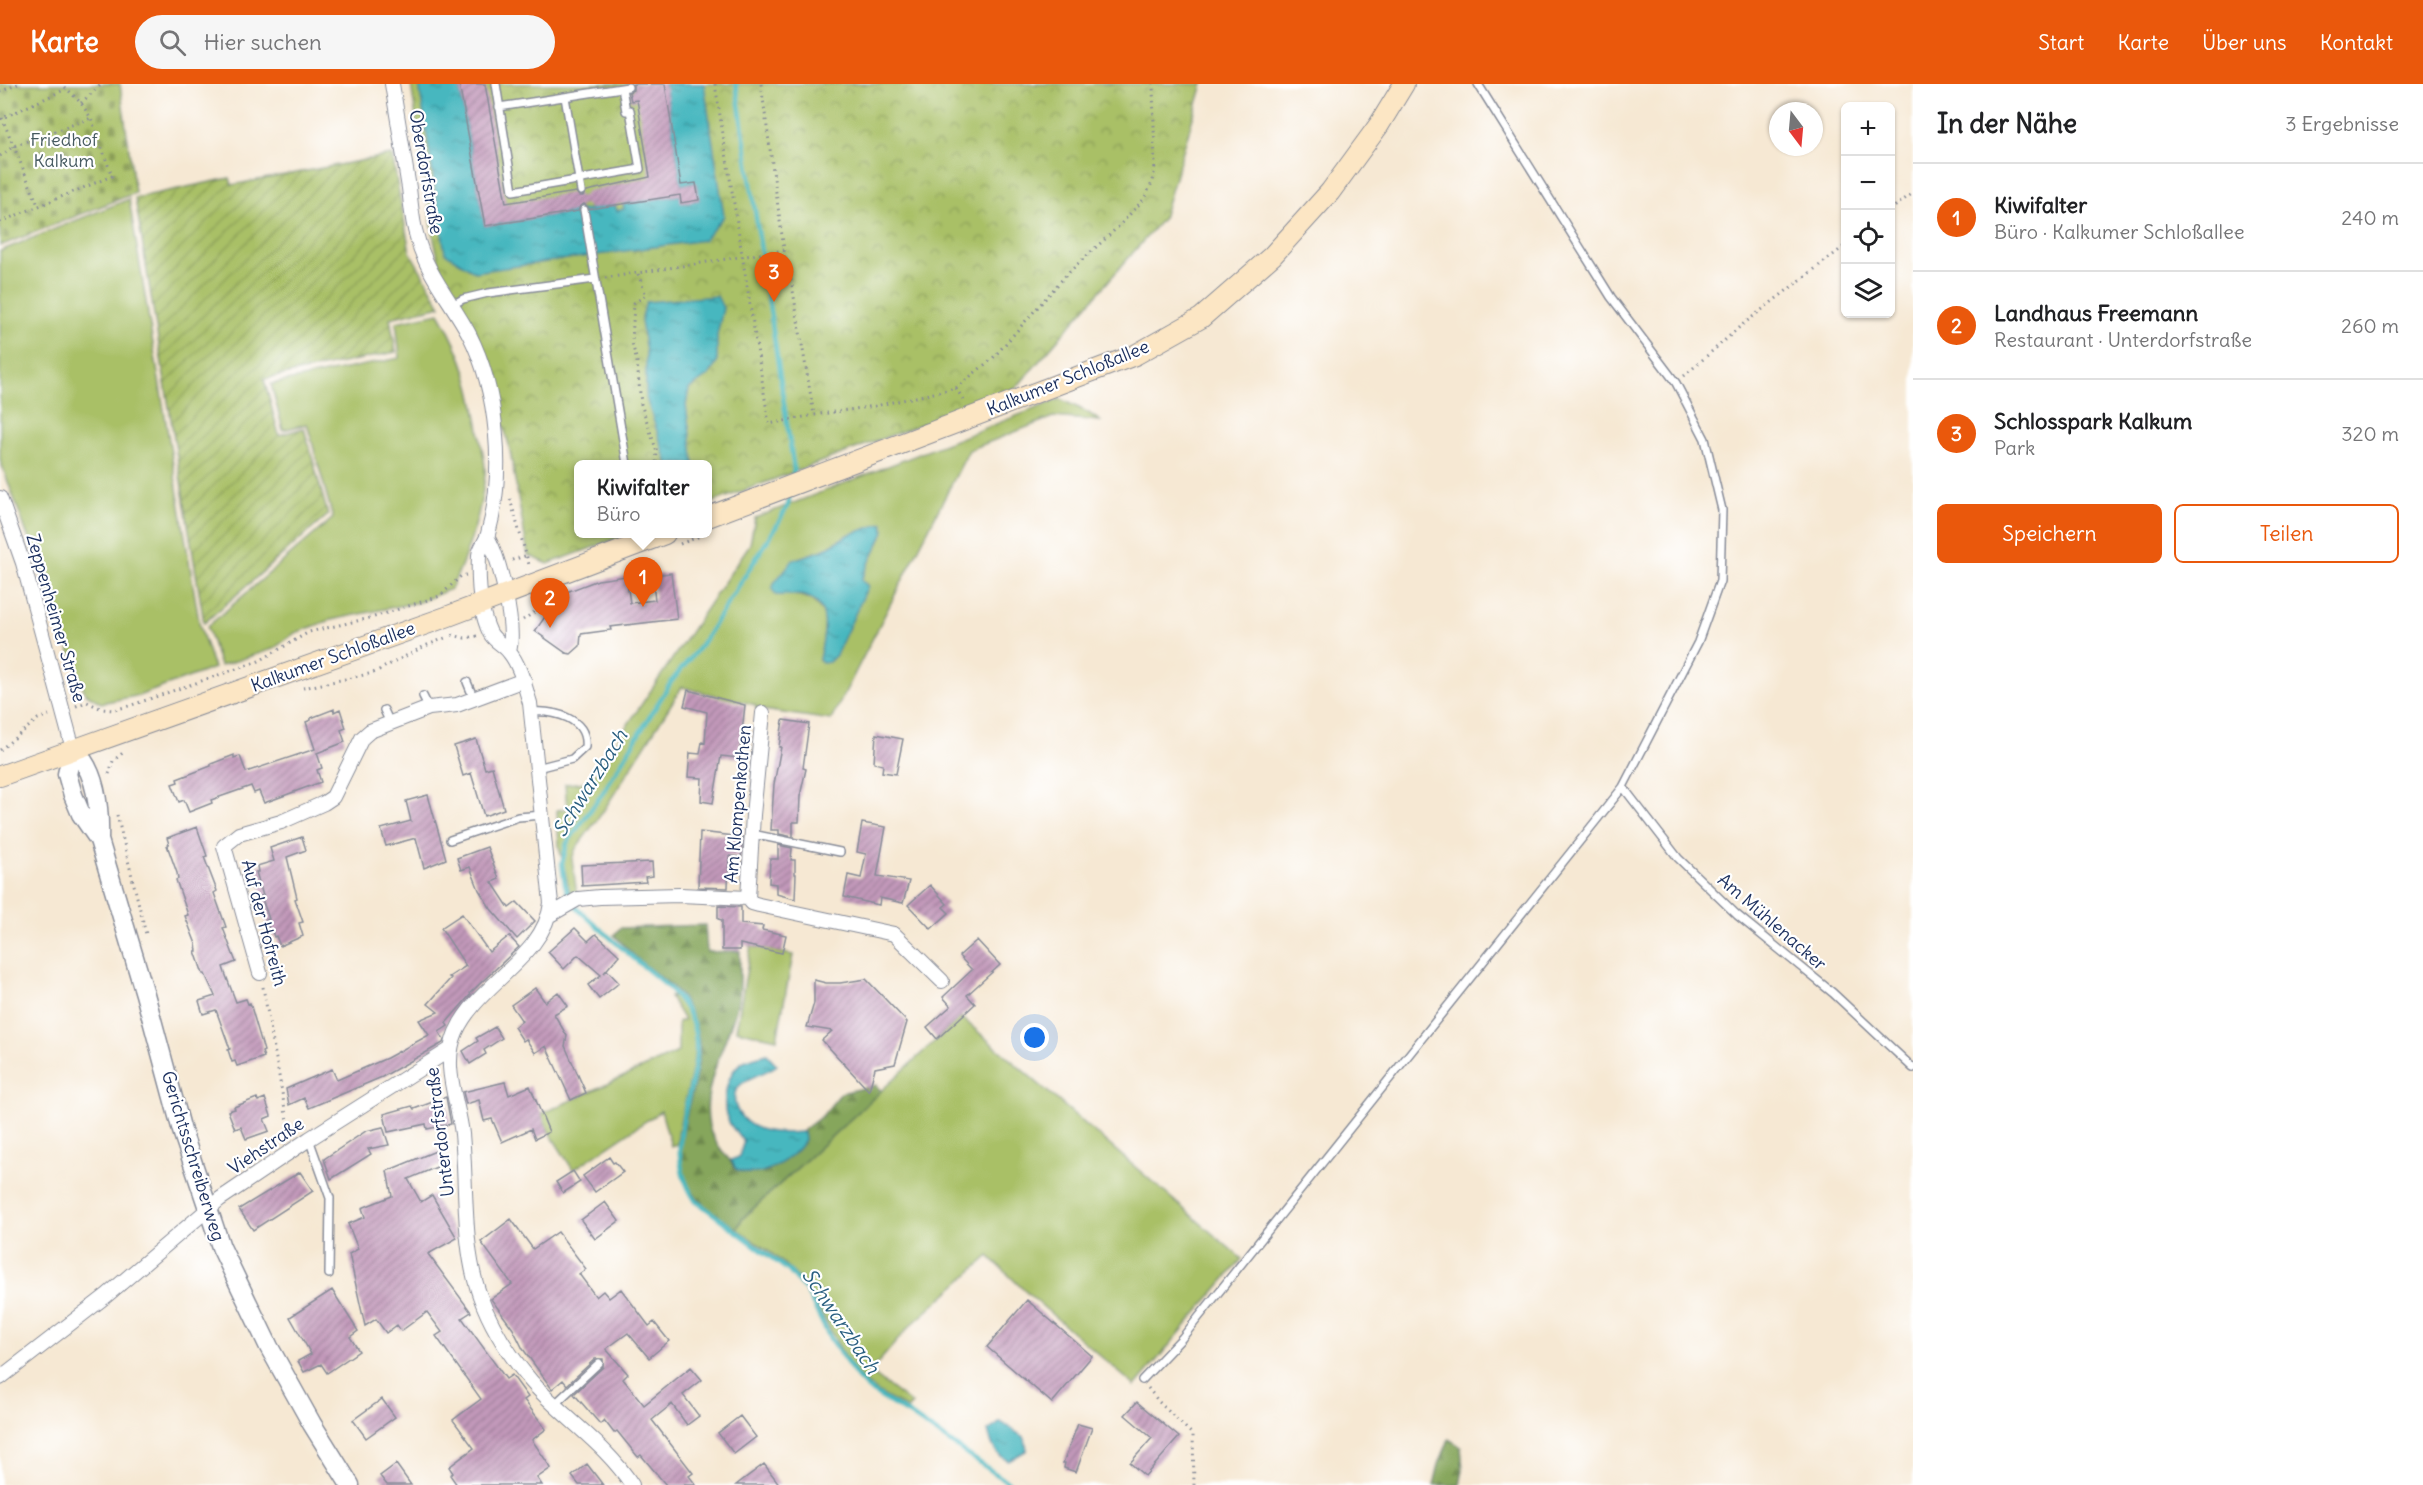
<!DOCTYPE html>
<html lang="de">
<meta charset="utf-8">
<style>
body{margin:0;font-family:Delius,sans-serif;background:#f6f6f6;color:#202124}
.controls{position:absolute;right:18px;top:18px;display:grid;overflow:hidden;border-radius:9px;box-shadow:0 2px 4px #0004}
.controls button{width:54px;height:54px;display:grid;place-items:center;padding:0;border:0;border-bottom:2px solid #e0e0e0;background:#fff;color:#202124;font:30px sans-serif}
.compass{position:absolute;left:1769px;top:18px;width:54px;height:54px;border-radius:50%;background:#fff;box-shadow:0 2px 4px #0004;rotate:164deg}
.you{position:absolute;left:1035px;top:954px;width:21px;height:21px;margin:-15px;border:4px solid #fff;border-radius:50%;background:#1a73e8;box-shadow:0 0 0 9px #1a73e833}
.badge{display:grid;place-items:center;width:39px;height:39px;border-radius:50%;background:#ea580c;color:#fff;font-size:20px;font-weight:700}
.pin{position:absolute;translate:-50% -50px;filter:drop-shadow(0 2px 3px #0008)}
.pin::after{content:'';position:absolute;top:32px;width:21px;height:18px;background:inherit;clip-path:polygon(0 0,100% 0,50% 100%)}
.popup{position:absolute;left:574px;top:376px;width:138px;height:78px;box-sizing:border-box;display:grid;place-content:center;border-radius:9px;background:#fff;filter:drop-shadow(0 2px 4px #0005);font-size:20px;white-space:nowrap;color:#757577}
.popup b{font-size:22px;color:#202124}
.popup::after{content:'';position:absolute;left:50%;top:100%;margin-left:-12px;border:12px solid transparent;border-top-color:#fff}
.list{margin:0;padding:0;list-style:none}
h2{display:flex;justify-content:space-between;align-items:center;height:78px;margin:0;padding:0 24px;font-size:26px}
h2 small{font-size:20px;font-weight:400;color:#757577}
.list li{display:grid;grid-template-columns:39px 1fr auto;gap:18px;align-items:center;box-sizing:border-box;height:108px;padding:0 24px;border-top:2px solid #e0e0e0}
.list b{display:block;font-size:22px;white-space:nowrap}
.list p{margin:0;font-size:20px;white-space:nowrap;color:#757577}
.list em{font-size:20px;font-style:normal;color:#757577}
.actions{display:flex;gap:12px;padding:18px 24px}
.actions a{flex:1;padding:14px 0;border:2px solid #ea580c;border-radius:9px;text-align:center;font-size:21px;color:#ea580c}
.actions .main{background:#ea580c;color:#fff}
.icon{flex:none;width:33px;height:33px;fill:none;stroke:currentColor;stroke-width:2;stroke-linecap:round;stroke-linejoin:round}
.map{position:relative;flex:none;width:1913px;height:1401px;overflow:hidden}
header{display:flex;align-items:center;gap:36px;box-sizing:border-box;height:84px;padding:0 30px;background:#ea580c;color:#fff}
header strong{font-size:28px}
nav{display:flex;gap:33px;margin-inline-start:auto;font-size:21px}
.search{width:420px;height:54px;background:#f6f6f6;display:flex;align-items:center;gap:15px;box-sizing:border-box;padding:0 21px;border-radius:33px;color:#757577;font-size:22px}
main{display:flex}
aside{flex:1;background:#fff}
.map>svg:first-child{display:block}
.grass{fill:#a9c066;stroke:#627862;stroke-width:1.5;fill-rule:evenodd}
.forest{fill:url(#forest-firs);stroke:#506a5c;stroke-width:1.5}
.cemetery{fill:url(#cemetery-stones);stroke:#627862;stroke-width:1.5}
.park{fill:url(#park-crowns);stroke:#627862;stroke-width:1.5}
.garden{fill:url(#garden-furrows);stroke:#627862;stroke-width:1.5}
.water{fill:url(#water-ripples);stroke:#31738e;stroke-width:1.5}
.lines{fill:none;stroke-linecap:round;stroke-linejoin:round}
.stream{stroke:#47b7bf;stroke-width:4.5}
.building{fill:url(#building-hatch)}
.service-casing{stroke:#888c98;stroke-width:10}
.minor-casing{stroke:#888c98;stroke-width:16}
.tertiary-casing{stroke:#888c98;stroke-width:21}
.secondary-casing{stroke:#888c98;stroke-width:22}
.path{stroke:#888c98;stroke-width:3;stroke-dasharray:1.5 4.5;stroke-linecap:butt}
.service{stroke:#fff;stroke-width:7}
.minor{stroke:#fff;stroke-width:14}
.tertiary{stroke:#fff;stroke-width:18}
.secondary{stroke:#fce6c4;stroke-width:20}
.labels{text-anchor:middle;stroke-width:4.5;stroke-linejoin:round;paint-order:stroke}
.park-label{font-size:18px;fill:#465a60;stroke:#fff}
.street-label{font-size:18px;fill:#1b2f5e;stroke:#fff}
.water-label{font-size:20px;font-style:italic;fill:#2a5f80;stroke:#fff}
</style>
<header>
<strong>Karte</strong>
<div class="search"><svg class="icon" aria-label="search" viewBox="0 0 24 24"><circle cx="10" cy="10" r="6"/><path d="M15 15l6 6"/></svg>Hier suchen</div>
<nav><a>Start</a><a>Karte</a><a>Über uns</a><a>Kontakt</a></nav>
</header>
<main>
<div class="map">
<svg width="1913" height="1401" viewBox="0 0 1913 1401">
<defs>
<pattern id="forest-firs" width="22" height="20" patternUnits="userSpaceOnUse" patternTransform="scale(1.5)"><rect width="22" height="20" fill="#86a65b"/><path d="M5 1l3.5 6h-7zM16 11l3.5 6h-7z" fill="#6d884e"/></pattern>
<pattern id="cemetery-stones" width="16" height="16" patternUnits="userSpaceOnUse" patternTransform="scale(1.5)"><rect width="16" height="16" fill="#a9c066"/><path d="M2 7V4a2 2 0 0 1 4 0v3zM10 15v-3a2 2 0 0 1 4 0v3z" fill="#899c57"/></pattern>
<pattern id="park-crowns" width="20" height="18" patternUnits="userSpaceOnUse" patternTransform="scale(1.5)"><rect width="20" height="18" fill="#a9c066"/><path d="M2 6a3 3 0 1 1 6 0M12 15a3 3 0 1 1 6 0" fill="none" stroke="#899c57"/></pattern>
<pattern id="garden-furrows" width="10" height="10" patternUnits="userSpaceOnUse" patternTransform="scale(1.5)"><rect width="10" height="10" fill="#a9c066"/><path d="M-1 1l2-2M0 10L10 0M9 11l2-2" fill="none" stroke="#899c57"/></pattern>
<pattern id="water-ripples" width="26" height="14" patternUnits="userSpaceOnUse" patternTransform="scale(1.5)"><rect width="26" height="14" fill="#47b7bf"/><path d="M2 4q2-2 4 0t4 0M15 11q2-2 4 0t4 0" fill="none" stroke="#3a959e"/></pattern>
<pattern id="building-hatch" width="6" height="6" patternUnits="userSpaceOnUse" patternTransform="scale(1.5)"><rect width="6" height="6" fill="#c299ba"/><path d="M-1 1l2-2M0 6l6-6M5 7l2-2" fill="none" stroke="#9d7d9a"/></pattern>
</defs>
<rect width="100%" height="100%" fill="#fff"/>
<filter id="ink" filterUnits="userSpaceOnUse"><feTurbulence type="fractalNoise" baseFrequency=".0167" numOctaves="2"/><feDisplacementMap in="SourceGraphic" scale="12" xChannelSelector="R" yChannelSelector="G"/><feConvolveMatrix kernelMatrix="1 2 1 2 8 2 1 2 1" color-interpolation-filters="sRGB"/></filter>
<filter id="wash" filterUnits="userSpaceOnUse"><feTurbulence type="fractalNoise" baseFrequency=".008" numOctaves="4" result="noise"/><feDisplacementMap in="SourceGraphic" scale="24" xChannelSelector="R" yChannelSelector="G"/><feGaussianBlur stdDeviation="1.35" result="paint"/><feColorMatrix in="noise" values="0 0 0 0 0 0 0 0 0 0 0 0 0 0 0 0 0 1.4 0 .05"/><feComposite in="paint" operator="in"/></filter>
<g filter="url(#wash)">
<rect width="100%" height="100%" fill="#f6e8d3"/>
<path class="grass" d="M129,115L200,543L214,584L141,611L101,619L85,609L0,376V167Z
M439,229C465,273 474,309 481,359C483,369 486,381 485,391C481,431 468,469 451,505L419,518L331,536L295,549L273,565L220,582L207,543L333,434L307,340L283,346L271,300L400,274L396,238Z
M1060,315L1087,328L1100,337L1053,333L969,366L831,636L756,625V621L682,603L602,729L576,764L572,775L577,811L571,813L559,763L557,726L567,725L565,700L589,698L750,460L755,434ZM848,451L882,453L819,577C820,567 824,558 825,549C829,526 812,511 792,511L793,476L823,466Z
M751,862L793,871L777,955L736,946Z
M674,911C679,918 687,927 690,935C705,975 679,1019 677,1060L671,1062L661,1027L573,1086L549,1048L541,1030L678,968V938L684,936L670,913Z
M961,933L1242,1175L1135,1302L1026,1208L989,1172L909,1243L870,1288L912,1320L907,1325C891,1315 870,1306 858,1291C837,1266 827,1235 809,1208C791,1181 763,1163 737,1145L742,1135Z"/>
<path class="forest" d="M705,841L707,868L740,867C739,883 742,902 738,918C729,956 700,1002 709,1042C713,1059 727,1071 736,1085C764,1097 783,1078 803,1059L804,1049L801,1048L823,1031L841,1009L876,1001L881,1007L742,1135L737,1145C720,1133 700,1121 689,1103C667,1064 696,1013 699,973C701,956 694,936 686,921C677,901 655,891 640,877C631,869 623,860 614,851L620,844Z
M1449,1355L1461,1363L1463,1386L1460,1401H1434L1439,1380Z"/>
<path class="cemetery" d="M0,0H120L135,109L0,162Z"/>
<path class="park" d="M411,0H1203L1163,134L1015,305L708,420V380H578V450H629L548,480L528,471L509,361L475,245L442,190L434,156Z"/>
<path class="garden" d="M392,71L410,168L441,222L390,234L396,268L264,295L279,351L304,344L328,431L204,539L135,114L230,94L232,101Z"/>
<path class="water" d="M419,0H459L485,142L615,121L617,127L624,125L623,120L680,111L682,119L699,116L696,99L681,101L665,0H704L724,132L704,156L475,188L445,169Z
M717,212L723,224L717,251V279L709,291L689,305L686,321L694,380H668L646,314V268L641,237L646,218Z
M883,439L884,448L861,496L868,502L836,571L829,578L823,579L819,575C824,554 833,520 805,512C795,510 785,512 776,511L772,505L774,499L793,476L823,466L848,451Z
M767,970L777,981C766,990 745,993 737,1005C733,1010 734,1016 736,1023C746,1049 777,1050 801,1048L804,1049L805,1056C792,1075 759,1099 736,1085L731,1076L739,1073L744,1057C739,1051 732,1045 729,1038C720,1021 726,987 744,977C751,974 760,972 767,970Z
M1001,1338L1025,1354L1027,1366L1009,1377C995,1371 992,1362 988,1347Z"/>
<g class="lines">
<path class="stream" d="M736,0L794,386L792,395
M790,409L788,421L776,443L701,561L671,598L602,710L567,759L562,780L565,800L569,813L578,825C597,842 617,860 637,877C657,894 679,908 690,933C716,991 652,1049 695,1116L789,1187L807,1208L831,1256L857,1293L869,1306L909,1330L1012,1401"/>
</g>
<g id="blocks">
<path class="building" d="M459,0H485L506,119L576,108L579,112H583L587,107L650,93L637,16L631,17L629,8L633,6V0H665L681,101L696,99L699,116L681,119L680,111L590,125L584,120L580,122L578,127L485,142Z
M671,489L677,535L610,543L611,546L581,550L580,562L571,570L566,569L535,547L561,510L598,496L626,492L630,519L655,516L652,491Z
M688,606L745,621L739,674L721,672L713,719L701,717L702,694L688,693L690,669L700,670L702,658L705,659L707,628L684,622Z
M334,625V628L340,625L346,644L341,646L345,658L317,669L322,684L317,686L321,698L264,719L259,707L254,709L251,702L211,716L212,719L189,728L184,716L179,718L172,700L178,698L177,695L211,682V680L234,671V674L240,672L246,688L315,665L306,638L311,636V634Z
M783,636L809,640L803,684L806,685L800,712L799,738H793V753L779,750V746H771L774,700L781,663H779Z
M876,650L903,655L896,690L882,688L883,681L874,679Z
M476,655L485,685L492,683L504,725L484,732L471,689L463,692L454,662Z
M428,711L446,775L424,784L416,754L386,762L381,745L411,737L406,717Z
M862,739L886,743L877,792L909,797L903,819L880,814L879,821L844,813L848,791L861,794L866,770L857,768Z
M197,743L207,772L204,773L217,807L214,809L226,843L223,844L236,878L223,883L225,889L236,918L246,915L248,920L250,919L264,967L262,968L264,973L237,982L235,977L232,978L228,966L230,965L216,926L203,930L199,917L215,912L205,890H203L195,867H197L196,860L185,832L188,831L186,825L176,796L178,795L177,789L167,761L169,760L167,754Z
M700,748L743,753L741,773L729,772L728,804L698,803Z
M302,753L306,766L287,773L297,814L295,815L303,838L299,839L303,852L280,862L276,852L274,853L272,847L270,848L266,836L269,835L261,812H263L256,788H258L257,782L274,777L270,764Z
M778,761L792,764L791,776H795V790H796L795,815L776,810V800L769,799L770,775H778Z
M487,763L499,795L492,798L509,824L517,818L535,837L517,855L491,825L479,806L470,783L461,786L457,774Z
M652,778L653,792L645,793L646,798L582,802L581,781Z
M930,801L947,820L943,823L949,829L931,845L908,821Z
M718,822L741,823V840L763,842L762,846L786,851L782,869L740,860V866H722V836L718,835Z
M462,830L489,868L509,852L519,863L470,909L471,910L446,939L448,942L439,948L444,956L443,959L382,993L309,1024L304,1014L289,1021L286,1005L332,985L337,996L387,974L429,951L419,936L438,928L428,920L451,894L449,893L466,882L441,844Z
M575,844L588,857L596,850L619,871L604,889L607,886L619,899L599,915L588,901L601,891L578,871L564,885L548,868Z
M977,856L1000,881L967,911L975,920L937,955L927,943L951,922L943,913L972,886L959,872Z
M866,895L907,938L895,980L875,984L869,1007L822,956L832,947L807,943L814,919V896L826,899H840Z
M535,904L545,918L558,908L568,922L554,930L567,952L565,962L586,1009L571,1016L546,962L535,969L526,955L523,957L514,943L522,937L511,921Z
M495,943L502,954L484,966L486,970L470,980L463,967L478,957L476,954Z
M505,998L509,1011L530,1002L549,1048L535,1055L531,1045L502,1058L492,1035L484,1037L479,1016L466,1020L463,1008Z
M446,1013L451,1040L427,1045L426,1040L388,1048L384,1030L412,1022L414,1025Z
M257,1014L258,1017L265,1014L271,1032L264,1035L269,1047L246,1055L241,1043L235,1045L228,1027L235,1025L234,1023Z
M383,1043L389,1061L368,1065L371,1070L331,1095L324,1075L366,1047Z
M438,1066L444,1080L408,1095L421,1118L432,1111L457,1154L428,1170L471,1228L462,1234L506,1295L512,1291L528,1313L524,1316L546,1345L532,1356L551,1384L537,1394L542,1401H457L450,1391L453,1389L449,1383L474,1364L453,1336L481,1315L436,1252L442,1248L427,1228L401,1247L397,1241L386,1249L376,1235L365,1242L349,1170L358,1165L348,1140L365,1133L362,1124L392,1112L387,1087Z
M609,1073L613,1079L615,1078L623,1088L595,1108L583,1092Z
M573,1087L580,1098L563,1109L556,1098Z
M300,1088L313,1107L253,1146L239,1125Z
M605,1118L619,1137L595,1155L581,1136Z
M511,1135L533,1165L558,1148L586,1185L579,1190L596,1213L603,1207L609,1214L621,1205L649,1242L654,1238L669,1257L649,1274L628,1249L606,1265L628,1290L623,1295L644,1321L691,1283L702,1296L683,1311L699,1332L687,1341L672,1320L652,1336L693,1389L689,1392L696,1401H666L641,1371L638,1373L617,1347L614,1349L604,1336L600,1340L574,1310L603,1283V1275H595L567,1301L563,1296L552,1305L523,1265L513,1245L491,1215L512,1200L481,1158Z
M332,1206L358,1247L350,1253L359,1267L327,1289L321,1280L304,1288L298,1277L311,1270L290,1233Z
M1027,1216L1092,1272L1052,1319L987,1263Z
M382,1315L395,1333L366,1354L353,1336Z
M1137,1318L1179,1353L1145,1392L1130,1379L1152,1354L1125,1331Z
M740,1332L756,1353L734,1370L718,1349Z
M1078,1340L1092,1344L1076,1388L1064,1384L1065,1379H1063Z
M396,1380L411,1401H387L380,1392Z
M587,1380L603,1401H579L572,1392Z
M764,1380L780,1401H736Z"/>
</g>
</g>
<g filter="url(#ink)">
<use href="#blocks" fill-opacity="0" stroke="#888c98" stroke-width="1.5"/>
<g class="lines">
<defs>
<path id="service" d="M496,0L513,107L640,85L630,26L626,27L622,4
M565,13L581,107
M499,23L628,3
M584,126L627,380
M452,221L463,215L488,209L595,195
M467,598L474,615
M423,612L429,624
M384,626L390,639
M531,628C554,626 588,634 585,663L572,675L537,684
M1623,703L1678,774L1737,831L1833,909L1913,984
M752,750L840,768
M450,756L518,733L543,731
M309,1055L330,1114L329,1190
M1142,1296L1182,1254L1623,703L1698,558L1720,497L1722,426L1705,355L1676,299L1611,213L1478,0
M555,1320L599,1279"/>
<path id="minor" d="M392,0C398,35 403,69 409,104C411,120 412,138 417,153C426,189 452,218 469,250C498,307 505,389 488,450C486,458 480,463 479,471C478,496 479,526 490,549C495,558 503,560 509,568C520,581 525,603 530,619L551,819C545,873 477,900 456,948C441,983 458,1015 462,1050C467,1102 462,1163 480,1212C491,1243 510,1272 531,1297C562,1333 606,1360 632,1401
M0,414L23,479L73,665
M487,453C500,474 516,544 509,567
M748,814L753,731L763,629
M550,831L578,815L600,813L680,811L748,814L752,819L759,821L894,850L942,897
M260,889L224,762L239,750L281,738L324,719L333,713L362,654L370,647L429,624L457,621L524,596
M0,1294L106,1212L220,1115L309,1055L451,965"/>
<path id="tertiary" d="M99,756C100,725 97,686 73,665L67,690L73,711L81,730L99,756L145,910L182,1047L221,1163L269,1263L312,1340L350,1401"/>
<path id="secondary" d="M708,433L1135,271L1201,234L1272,172L1330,108L1379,41L1404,0
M0,692L446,533L665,450"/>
</defs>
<use href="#service" class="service-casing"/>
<use href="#minor" class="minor-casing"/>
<use href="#tertiary" class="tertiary-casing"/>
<use href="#secondary" class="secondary-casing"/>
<path class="path" d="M715,0L769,340L814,331
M761,0L784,166L792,201L814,331L875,322L956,304L993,274L1067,190L1118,143L1144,115L1153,97L1155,82L1153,0
M0,8L18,0
M81,19L102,0
M2,34L38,121
M0,35L66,5
M0,72L14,62L91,34
M1890,126L1913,109
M0,138L112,92L91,34L81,19L62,0
M638,190L646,211L634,219L632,259L637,278L641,320L657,368L656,380
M605,194L784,166
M1684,292L1742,241L1846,161
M956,304L964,317
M510,415L530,484
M680,460L705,450
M512,476L525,472
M523,536L536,527L539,516
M452,551L465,554L477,552
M303,604L373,589L425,562L445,554
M76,622L87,618L102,625L114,626L132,621L259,577L309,548L374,533L440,512L461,492L466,491
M0,666L38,635L49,631
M109,690L113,677L125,667
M117,731L146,850
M263,903L290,1053
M1148,1304L1159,1318L1193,1351L1194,1401"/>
<use href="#service" class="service"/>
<use href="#minor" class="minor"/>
<use href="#tertiary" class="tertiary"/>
<use href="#secondary" class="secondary"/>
</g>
</g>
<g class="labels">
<g class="park-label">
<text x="64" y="62">Friedhof<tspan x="64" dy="21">Kalkum</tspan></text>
</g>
<g class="street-label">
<text transform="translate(426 88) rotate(80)" y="6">Oberdorfstraße</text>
<text transform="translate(1068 294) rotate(-22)" y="6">Kalkumer Schloßallee</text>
<text transform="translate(56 534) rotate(74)" y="6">Zeppenheimer Straße</text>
<text transform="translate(333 573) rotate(-20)" y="6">Kalkumer Schloßallee</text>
<text transform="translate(738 720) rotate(-85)" y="6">Am Klompenkothen</text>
<text transform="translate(1772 838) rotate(41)" y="6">Am Mühlenacker</text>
<text transform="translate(264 839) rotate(75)" y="6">Auf der Hofreith</text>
<text transform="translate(440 1048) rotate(-97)" y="6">Unterdorfstraße</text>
<text transform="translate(266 1062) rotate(-34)" y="6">Viehstraße</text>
<text transform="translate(193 1072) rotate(73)" y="6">Gerichtsschreiberweg</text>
</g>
<g class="water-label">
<text transform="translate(590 699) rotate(-58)" y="7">Schwarzbach</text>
<text transform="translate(841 1237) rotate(56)" y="7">Schwarzbach</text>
</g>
</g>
</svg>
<div class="controls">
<button>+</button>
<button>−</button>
<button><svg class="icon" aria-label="locate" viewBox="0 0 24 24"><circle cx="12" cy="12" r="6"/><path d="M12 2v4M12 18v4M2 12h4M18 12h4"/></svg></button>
<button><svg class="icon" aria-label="layers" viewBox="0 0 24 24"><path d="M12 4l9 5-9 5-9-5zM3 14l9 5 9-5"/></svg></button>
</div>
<svg class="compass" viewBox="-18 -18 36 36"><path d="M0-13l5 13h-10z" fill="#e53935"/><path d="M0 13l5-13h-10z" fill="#757577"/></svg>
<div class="you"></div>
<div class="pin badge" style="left:643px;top:523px">1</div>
<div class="popup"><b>Kiwifalter</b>Büro</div>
<div class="pin badge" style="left:550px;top:544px">2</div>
<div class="pin badge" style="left:774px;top:218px">3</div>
</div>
<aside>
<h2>In der Nähe<small>3 Ergebnisse</small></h2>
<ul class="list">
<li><span class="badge">1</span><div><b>Kiwifalter</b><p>Büro · Kalkumer Schloßallee</p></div><em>240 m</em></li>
<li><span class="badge">2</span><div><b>Landhaus Freemann</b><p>Restaurant · Unterdorfstraße</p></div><em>260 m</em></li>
<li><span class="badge">3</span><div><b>Schlosspark Kalkum</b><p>Park</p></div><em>320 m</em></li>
</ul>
<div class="actions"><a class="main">Speichern</a><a>Teilen</a></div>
</aside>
</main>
